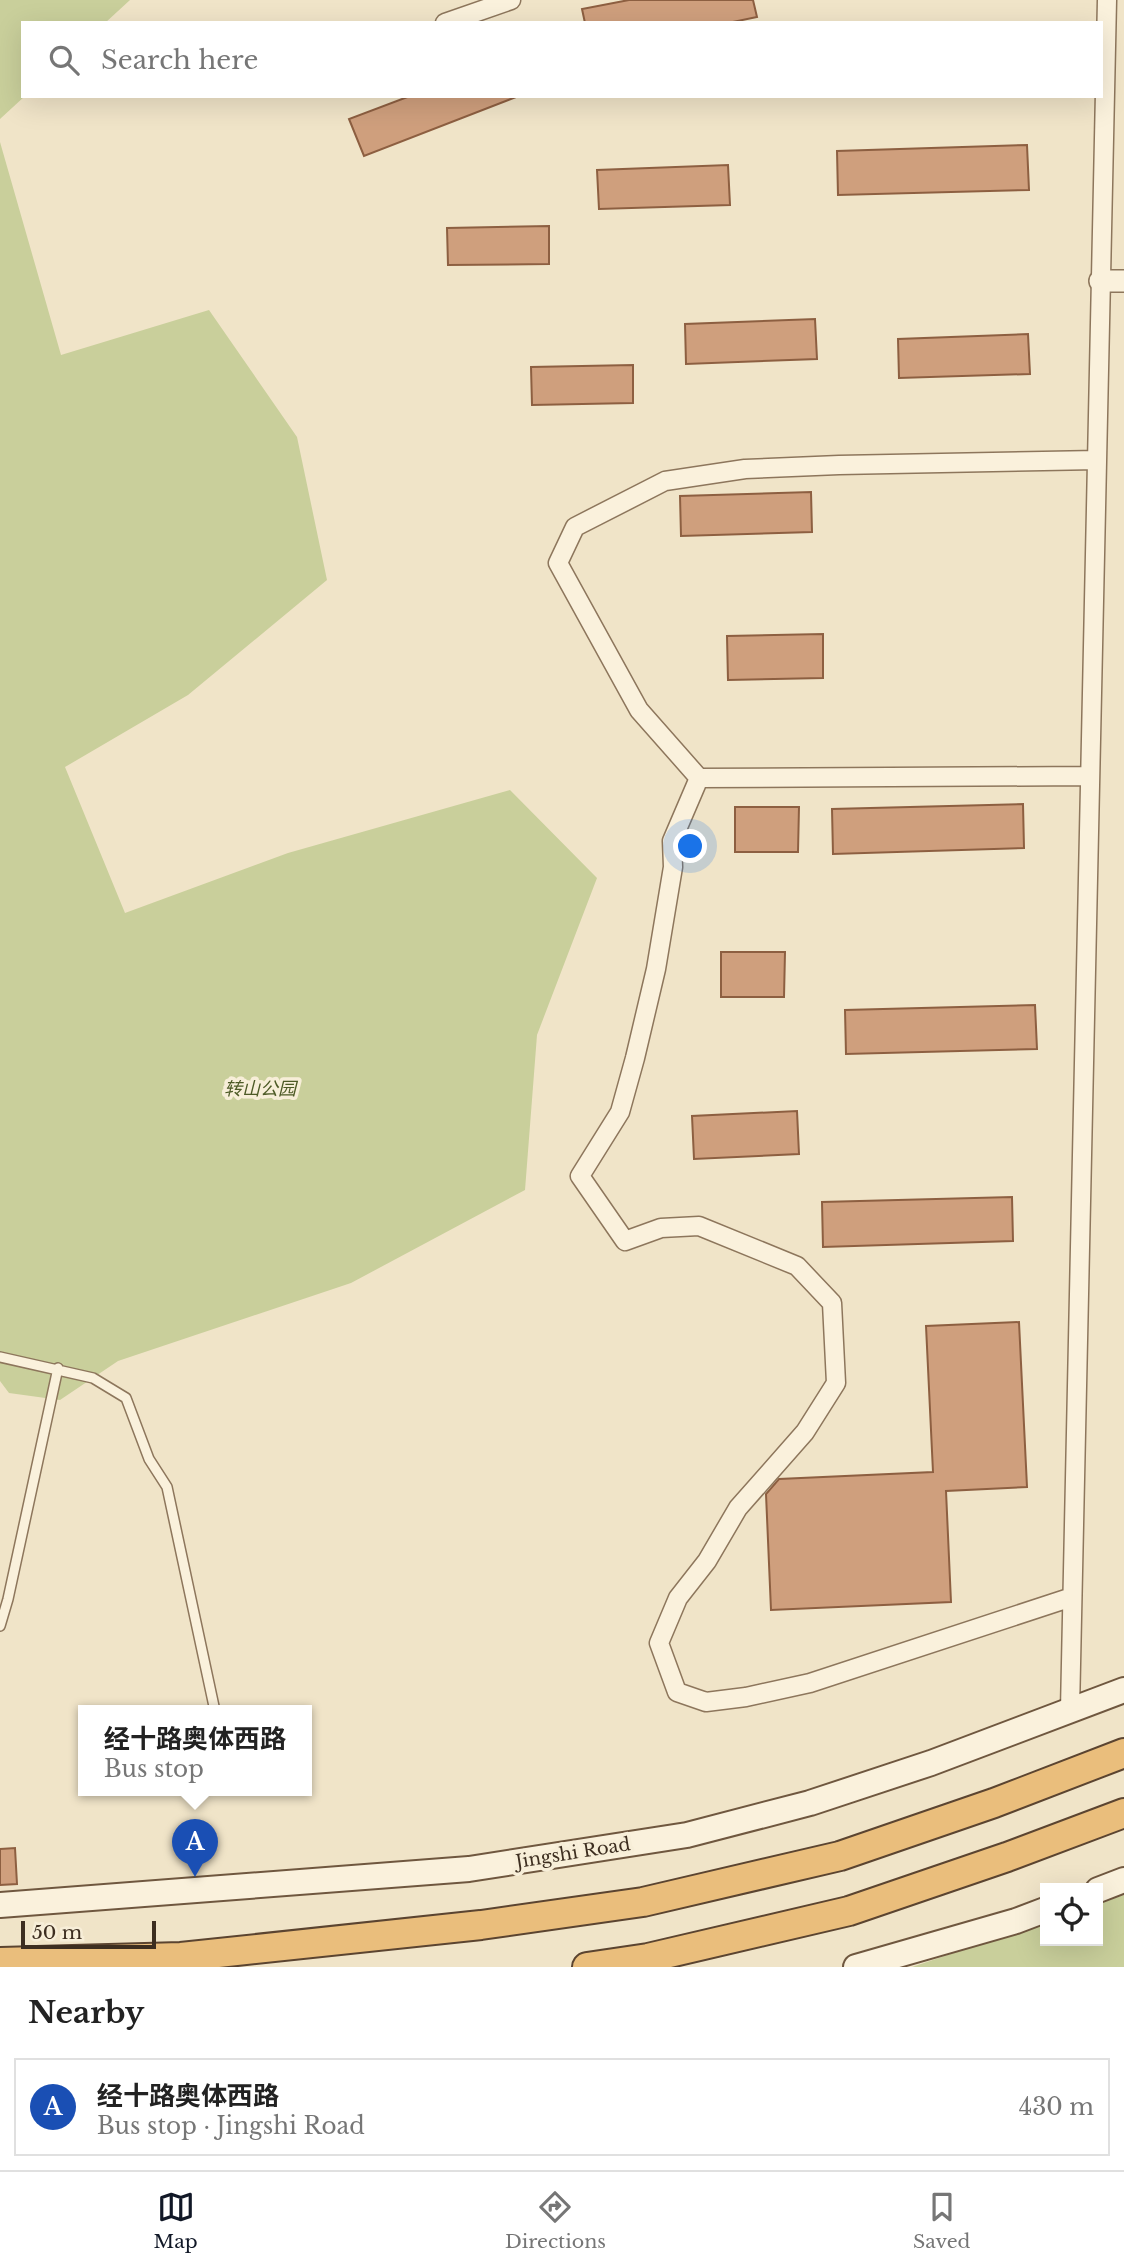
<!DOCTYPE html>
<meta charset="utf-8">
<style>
body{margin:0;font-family:"Libre Baskerville","Noto Sans SC",serif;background:#f6f6f6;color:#222}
.controls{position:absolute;right:21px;bottom:21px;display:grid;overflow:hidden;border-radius:0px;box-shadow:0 7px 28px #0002}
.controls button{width:63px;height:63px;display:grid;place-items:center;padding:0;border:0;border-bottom:2px solid #e0e0e0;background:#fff;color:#222;font:35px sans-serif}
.scale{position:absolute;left:21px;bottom:18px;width:135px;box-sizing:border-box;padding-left:7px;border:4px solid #3d2e20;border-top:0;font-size:19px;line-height:24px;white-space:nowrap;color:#3d2e20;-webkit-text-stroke:5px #f7eed8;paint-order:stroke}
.you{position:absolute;left:691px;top:847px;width:24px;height:24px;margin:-18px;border:5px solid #fff;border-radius:50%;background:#1a73e8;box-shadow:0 0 0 10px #1a73e833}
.badge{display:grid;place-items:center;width:46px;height:46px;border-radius:50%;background:#111827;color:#fff;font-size:23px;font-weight:700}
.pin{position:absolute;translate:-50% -58px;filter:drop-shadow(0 2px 4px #0008)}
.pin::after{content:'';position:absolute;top:37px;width:24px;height:21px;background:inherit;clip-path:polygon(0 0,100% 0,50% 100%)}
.popup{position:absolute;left:78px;top:1705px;width:234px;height:91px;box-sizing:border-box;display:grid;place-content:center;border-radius:0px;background:#fff;filter:drop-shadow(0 2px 5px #0005);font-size:23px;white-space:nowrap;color:#767676}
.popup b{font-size:26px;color:#222}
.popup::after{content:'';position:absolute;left:50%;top:100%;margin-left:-14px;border:14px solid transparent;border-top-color:#fff}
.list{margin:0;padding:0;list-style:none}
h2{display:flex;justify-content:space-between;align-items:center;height:91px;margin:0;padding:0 28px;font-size:30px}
h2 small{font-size:23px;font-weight:400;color:#767676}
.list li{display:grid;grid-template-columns:46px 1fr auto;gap:21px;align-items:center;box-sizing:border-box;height:98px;margin:0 14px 14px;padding:0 14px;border:2px solid #e0e0e0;border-radius:0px}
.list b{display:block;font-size:26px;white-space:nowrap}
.list p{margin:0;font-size:23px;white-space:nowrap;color:#767676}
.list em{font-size:23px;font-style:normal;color:#767676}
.icon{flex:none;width:38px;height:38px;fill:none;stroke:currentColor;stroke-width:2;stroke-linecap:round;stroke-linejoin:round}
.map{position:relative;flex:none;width:1124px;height:1967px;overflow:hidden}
.search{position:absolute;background:#fff;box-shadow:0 7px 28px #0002;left:21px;right:21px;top:21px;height:77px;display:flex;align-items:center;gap:18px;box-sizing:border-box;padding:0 24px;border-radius:0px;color:#767676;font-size:26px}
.sheet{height:203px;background:#fff}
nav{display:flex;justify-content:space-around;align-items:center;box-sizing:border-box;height:98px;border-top:2px solid #e0e0e0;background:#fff;font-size:19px;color:#767676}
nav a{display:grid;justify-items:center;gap:4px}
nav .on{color:#111827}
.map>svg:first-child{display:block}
.green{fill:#c9cf9b}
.building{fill:#cf9f7d;stroke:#8d5f41;stroke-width:2}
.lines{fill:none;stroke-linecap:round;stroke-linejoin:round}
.service-casing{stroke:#8d765c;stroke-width:12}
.minor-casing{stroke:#8d765c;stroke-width:21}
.tertiary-casing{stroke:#8d765c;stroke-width:24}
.secondary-casing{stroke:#6f573f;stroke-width:28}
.trunk-casing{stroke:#5b4430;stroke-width:32}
.service{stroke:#faf1dc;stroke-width:9}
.minor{stroke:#faf1dc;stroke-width:18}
.tertiary{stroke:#faf1dc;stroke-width:21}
.secondary{stroke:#faf1dc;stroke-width:24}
.trunk{stroke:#eabe7c;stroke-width:28}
.labels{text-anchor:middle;stroke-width:7;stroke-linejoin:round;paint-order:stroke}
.park-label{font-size:18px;font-style:italic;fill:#4d5a26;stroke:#f7eed8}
.street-label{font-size:18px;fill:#3d2e20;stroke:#f7eed8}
</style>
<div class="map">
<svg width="1124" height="1967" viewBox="0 0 1124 1967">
<rect width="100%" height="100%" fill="#f0e4c8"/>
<path class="green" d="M0,0H130L105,23H23V96H25L0,119Z
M0,142L61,355L209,310L297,437L327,580L188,695L65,767L125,913L288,853L510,790L597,878L537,1035L525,1190L351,1283L118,1361L60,1400L9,1393L0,1381Z
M1124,1895V1967H912L1045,1922V1941H1098V1904Z"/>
<path class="building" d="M629,0H753L757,17L728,23H585L582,9Z
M410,96H516V97L364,156L349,119Z
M1027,145L1029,190L838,195L837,151Z
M728,165L730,205L599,209L597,170Z
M549,226V264L448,265L447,228Z
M815,319L817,359L686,364L685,324Z
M1028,334L1030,374L899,378L898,339Z
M633,365V403L532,405L531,367Z
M811,492L812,532L681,536L680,496Z
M823,634V678L728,680L727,636Z
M1023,804L1024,848L833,854L832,809Z
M735,807H799L798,852H735Z
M721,952H785L784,997H721Z
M1035,1005L1037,1049L846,1054L845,1010Z
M797,1111L799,1154L694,1159L692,1116Z
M1012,1197L1013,1241L823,1247L822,1202Z
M1019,1322L1027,1487L946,1491L951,1602L771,1610L766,1494L779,1479L933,1472L926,1326Z
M15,1848L17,1884L0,1885V1849Z"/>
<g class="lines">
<defs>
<path id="service" d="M0,1357L93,1378L126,1398L149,1459L167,1487L215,1711
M0,1626L8,1599L58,1368"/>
<path id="minor" d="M445,23L511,0
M699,778L1090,776
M1072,1597L810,1683L746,1697L706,1702L677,1692L659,1643L678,1598L707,1561L738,1508L805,1432L836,1383L832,1303L797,1266L699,1226L661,1228L625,1241L580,1176L620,1112L635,1058L656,969L673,867L672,841L699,778L639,710L558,563L575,527L665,481L745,469L839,465L1097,460
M1070,1710L1107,0"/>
<path id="tertiary" d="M1100,281H1124"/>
<path id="secondary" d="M1098,1890L1124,1880
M0,1905L469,1869L687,1835L810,1803L931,1763L1124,1690
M856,1967L1016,1921L1045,1910"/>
<path id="trunk" d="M0,1962L181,1957L481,1925L643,1902L840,1856L994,1803L1124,1753
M587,1967L648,1958L849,1911L1007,1857L1124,1813"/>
</defs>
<use href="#service" class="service-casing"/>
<use href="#minor" class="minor-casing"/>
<use href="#tertiary" class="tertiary-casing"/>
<use href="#secondary" class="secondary-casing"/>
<use href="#trunk" class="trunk-casing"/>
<use href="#service" class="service"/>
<use href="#minor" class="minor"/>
<use href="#tertiary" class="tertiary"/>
<use href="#secondary" class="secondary"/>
<use href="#trunk" class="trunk"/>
</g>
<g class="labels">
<g class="park-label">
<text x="260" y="1095">转山公园</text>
</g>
<g class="street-label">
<text transform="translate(573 1853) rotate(-9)" y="6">Jingshi Road</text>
</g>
</g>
</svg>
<div class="controls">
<button><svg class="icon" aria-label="locate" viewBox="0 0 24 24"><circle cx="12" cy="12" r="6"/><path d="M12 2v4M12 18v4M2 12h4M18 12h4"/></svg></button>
</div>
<div class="scale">50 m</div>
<div class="you"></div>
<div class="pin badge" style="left:195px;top:1877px;background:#1a4fb4">A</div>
<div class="popup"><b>经十路奥体西路</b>Bus stop</div>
<div class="search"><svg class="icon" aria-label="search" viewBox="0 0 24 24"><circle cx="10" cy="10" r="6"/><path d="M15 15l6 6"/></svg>Search here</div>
</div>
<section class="sheet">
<h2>Nearby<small></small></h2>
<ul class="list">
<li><span class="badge" style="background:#1a4fb4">A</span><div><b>经十路奥体西路</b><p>Bus stop · Jingshi Road</p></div><em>430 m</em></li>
</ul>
</section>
<nav>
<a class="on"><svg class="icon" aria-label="map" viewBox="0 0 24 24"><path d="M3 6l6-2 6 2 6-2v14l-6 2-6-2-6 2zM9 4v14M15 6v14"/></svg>Map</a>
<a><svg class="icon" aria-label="directions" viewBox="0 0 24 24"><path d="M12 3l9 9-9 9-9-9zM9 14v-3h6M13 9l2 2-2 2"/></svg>Directions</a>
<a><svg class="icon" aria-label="saved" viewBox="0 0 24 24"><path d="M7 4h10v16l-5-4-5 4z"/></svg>Saved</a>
</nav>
